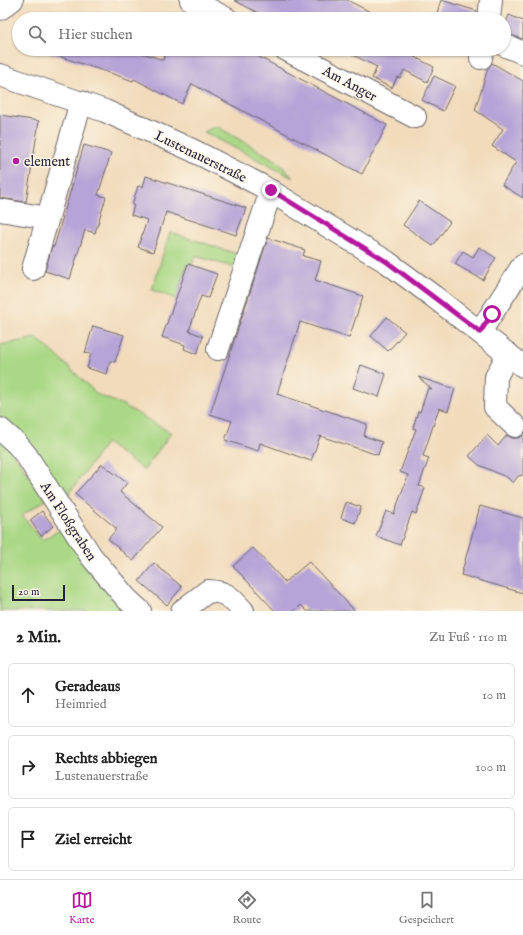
<!DOCTYPE html>
<html lang="de">
<meta charset="utf-8">
<style>
body{margin:0;font-family:"IM FELL English",serif;background:#f6f6f6;color:#222}
.scale{position:absolute;left:12px;bottom:10px;width:53px;box-sizing:border-box;padding-left:4px;border:2px solid #22223b;border-top:0;font-size:11px;line-height:14px;white-space:nowrap;color:#22223b;-webkit-text-stroke:3px #fcf5e5;paint-order:stroke}
.stop{position:absolute;width:12px;height:12px;margin:-9px;border:3px solid #b5179e;border-radius:50%;background:#fff}
.stop.end{background:#b5179e;border-color:#fff;box-shadow:0 1px 4px #0008}
.list{margin:0;padding:0;list-style:none}
h2{display:flex;justify-content:space-between;align-items:center;height:52px;margin:0;padding:0 16px;font-size:17px}
h2 small{font-size:13px;font-weight:400;color:#767676}
.list li{display:grid;grid-template-columns:26px 1fr auto;gap:12px;align-items:center;box-sizing:border-box;height:64px;margin:0 8px 8px;padding:0 8px;border:1px solid #e0e0e0;border-radius:6px}
.list b{display:block;font-size:15px;white-space:nowrap}
.list p{margin:0;font-size:13px;white-space:nowrap;color:#767676}
.list em{font-size:13px;font-style:normal;color:#767676}
.icon{flex:none;width:22px;height:22px;fill:none;stroke:currentColor;stroke-width:2;stroke-linecap:round;stroke-linejoin:round}
.map{position:relative;flex:none;width:523px;height:611px;overflow:hidden}
.search{position:absolute;background:#fff;box-shadow:0 1px 3px #0004;left:12px;right:12px;top:12px;height:44px;display:flex;align-items:center;gap:10px;box-sizing:border-box;padding:0 14px;border-radius:22px;color:#767676;font-size:15px}
.sheet{height:268px;background:#fff}
nav{display:flex;justify-content:space-around;align-items:center;box-sizing:border-box;height:56px;border-top:1px solid #e0e0e0;background:#fff;font-size:11px;color:#767676}
nav a{display:grid;justify-items:center;gap:2px}
nav .on{color:#b5179e}
.map>svg:first-child{display:block}
.green{fill:#aad886;stroke:#667d60}
.building{fill:#b6a3d7}
.lines{fill:none;stroke-linecap:round;stroke-linejoin:round}
.minor-casing{stroke:#6a6368;stroke-width:24}
.major-casing{stroke:#6a6368;stroke-width:24}
.minor{stroke:#fff;stroke-width:22}
.major{stroke:#fff;stroke-width:22}
.route{stroke:#b5179e;stroke-width:5}
.poi-dot{fill:#b5179e;stroke:#fcf5e5;stroke-width:1.5}
.labels{text-anchor:middle;stroke-width:3;stroke-linejoin:round;paint-order:stroke}
.street-label{font-size:14px;fill:#22223b;stroke:#fcf5e5}
.poi-label{font-size:14px;fill:#22223b;stroke:#fcf5e5;text-anchor:start}
</style>
<div class="map">
<svg width="523" height="611" viewBox="0 0 523 611">
<rect width="100%" height="100%" fill="#fcf5e5"/>
<filter id="ink" filterUnits="userSpaceOnUse"><feTurbulence type="fractalNoise" baseFrequency=".025" numOctaves="2"/><feDisplacementMap in="SourceGraphic" scale="8" xChannelSelector="R" yChannelSelector="G"/><feConvolveMatrix kernelMatrix="1 2 1 2 8 2 1 2 1" color-interpolation-filters="sRGB"/></filter>
<filter id="wash" filterUnits="userSpaceOnUse"><feTurbulence type="fractalNoise" baseFrequency=".012" numOctaves="4" result="noise"/><feDisplacementMap in="SourceGraphic" scale="16" xChannelSelector="R" yChannelSelector="G"/><feGaussianBlur stdDeviation="0.9" result="paint"/><feColorMatrix in="noise" values="0 0 0 0 0 0 0 0 0 0 0 0 0 0 0 0 0 1.4 0 .05"/><feComposite in="paint" operator="in"/></filter>
<g filter="url(#wash)">
<rect width="100%" height="100%" fill="#f1dbbb"/>
<path class="green" d="M216,126L277,161L293,178L204,132Z
M170,232L240,255L236,268L195,256L192,265L187,264L179,289L187,303L152,290Z
M36,338L53,352L98,395L123,405L171,433L144,470L106,443L65,499L0,419V345Z
M0,435L46,500L22,515L42,540L65,527L129,611H0Z"/>
<g id="blocks">
<path class="building" d="M234,0H347L384,19H269Z
M441,0L477,11V19H453L437,13Z
M509,15L523,21V39L504,33V27Z
M46,49H131L163,60L169,49H244L387,125L362,174L192,84L182,104L134,79L133,81L116,75L46,52Z
M341,49H399L434,67L427,82L404,70L400,78L397,77L392,88L372,78L377,67Z
M492,63L523,81V198L502,185L516,162L492,146L503,129L475,110L488,68Z
M434,76L455,86L443,111L422,100Z
M0,115L39,121L26,202L0,198Z
M84,145L111,153L98,195L106,197L95,233L85,230L70,279L45,271L52,246L54,247Z
M146,176L246,208L236,235L166,212L153,252L138,247L147,220L131,215L134,205H132L138,186L143,187Z
M419,201L450,222L433,246L403,225Z
M268,238L305,250L303,256L321,261L315,280L363,296L349,338L300,322L277,394L367,424L364,436L382,442L378,455L320,436L311,461L260,443L258,451L225,440L232,421L210,414Z
M479,247L496,258L483,280L455,264L463,251L473,257Z
M188,264L217,274L208,298L201,296L189,331L203,336L197,354L184,349L185,345L162,337Z
M387,317L405,332L388,351L371,336Z
M93,326L124,335L115,362L110,361L107,374L87,368L91,354L85,353Z
M361,365L386,374L379,397L353,388Z
M418,377L455,389L448,411L439,408L423,456L429,458L419,486L425,488L416,514L412,512L400,545L376,536L386,511L394,514L408,475L400,472L416,429L413,428L418,411L420,412L428,388L432,389Z
M487,435L498,446L507,435L512,438H518L523,435V475L518,476L513,483L508,478L479,465L469,456Z
M102,464L127,483L120,492L162,527L133,561L108,539L117,529L75,494Z
M346,502L361,507L355,523L341,518Z
M480,506L523,518V593L461,575Z
M42,511L53,526L41,536L30,520Z
M253,548L285,582L309,562L355,611H307L301,605L295,611H275L233,566Z
M154,563L182,587L167,605L139,581Z"/>
</g>
</g>
<g filter="url(#ink)">
<use href="#blocks" fill-opacity="0" stroke="#6a6368" stroke-width="1"/>
<g class="lines">
<defs>
<path id="minor" d="M191,0L227,19
M0,9L12,0
M489,19L491,0
M504,45L523,53
M285,49L415,117
M481,58L483,49
M0,210L48,218
M33,269L81,102
M480,332L523,265
M218,349L271,191
M508,354L496,377L495,407L515,426
M0,429L17,444L26,455L91,556L126,598L140,611
M182,611L208,591C228,592 230,597 243,611"/>
<path id="major" d="M0,75L105,111L192,150L262,186L387,262L433,296L523,366"/>
</defs>
<use href="#minor" class="minor-casing"/>
<use href="#major" class="major-casing"/>
<use href="#minor" class="minor"/>
<use href="#major" class="major"/>
</g>
</g>
<g class="lines" filter="url(#ink)">
<path class="route" d="M271,190L387,262L480,332L492,314"/>
</g>
<circle class="poi-dot" cx="16" cy="161" r="4"/>
<g class="labels">
<g class="street-label">
<text transform="translate(350 83) rotate(28)" y="5">Am Anger</text>
<text transform="translate(201 156) rotate(26)" y="5">Lustenauerstraße</text>
<text transform="translate(69 521) rotate(57)" y="5">Am Floßgraben</text>
</g>
<g class="poi-label">
<text x="24" y="166">element</text>
</g>
</g>
</svg>
<div class="scale">20 m</div>
<div class="stop" style="left:492px;top:314px"></div>
<div class="stop end" style="left:271px;top:190px"></div>
<div class="search"><svg class="icon" aria-label="search" viewBox="0 0 24 24"><circle cx="10" cy="10" r="6"/><path d="M15 15l6 6"/></svg>Hier suchen</div>
</div>
<section class="sheet">
<h2>2 Min.<small>Zu Fuß · 110 m</small></h2>
<ul class="list">
<li><svg class="icon" aria-label="ahead" viewBox="0 0 24 24"><path d="M12 20V5M6 11l6-6 6 6"/></svg><div><b>Geradeaus</b><p>Heimried</p></div><em>10 m</em></li>
<li><svg class="icon" aria-label="right" viewBox="0 0 24 24"><path d="M7 20v-9h11M14 6l5 5-5 5"/></svg><div><b>Rechts abbiegen</b><p>Lustenauerstraße</p></div><em>100 m</em></li>
<li><svg class="icon" aria-label="arrive" viewBox="0 0 24 24"><path d="M6 21V4h12l-3 4 3 4H6"/></svg><div><b>Ziel erreicht</b></div></li>
</ul>
</section>
<nav>
<a class="on"><svg class="icon" aria-label="map" viewBox="0 0 24 24"><path d="M3 6l6-2 6 2 6-2v14l-6 2-6-2-6 2zM9 4v14M15 6v14"/></svg>Karte</a>
<a><svg class="icon" aria-label="directions" viewBox="0 0 24 24"><path d="M12 3l9 9-9 9-9-9zM9 14v-3h6M13 9l2 2-2 2"/></svg>Route</a>
<a><svg class="icon" aria-label="saved" viewBox="0 0 24 24"><path d="M7 4h10v16l-5-4-5 4z"/></svg>Gespeichert</a>
</nav>
